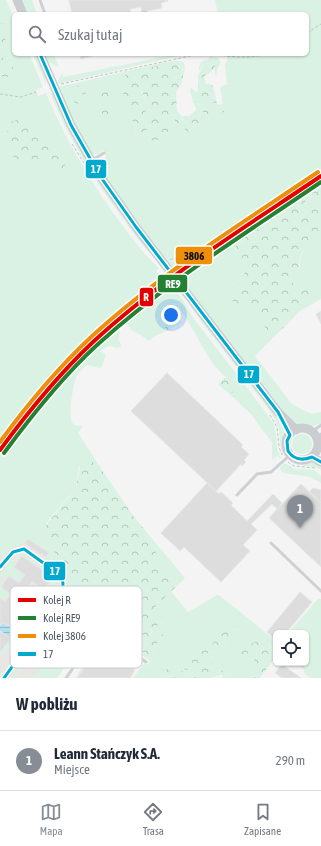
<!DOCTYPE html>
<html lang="pl">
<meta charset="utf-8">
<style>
body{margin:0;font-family:"Asap Condensed",sans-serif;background:#f6f6f7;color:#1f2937}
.controls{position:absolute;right:12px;bottom:12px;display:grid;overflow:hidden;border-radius:6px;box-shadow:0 1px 3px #0004}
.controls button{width:36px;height:36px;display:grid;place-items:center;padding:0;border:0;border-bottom:1px solid #e0e1e3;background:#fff;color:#1f2937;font:20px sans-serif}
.you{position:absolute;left:171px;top:315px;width:14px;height:14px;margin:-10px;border:3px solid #fff;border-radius:50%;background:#1a73e8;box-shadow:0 0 0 6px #1a73e833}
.badge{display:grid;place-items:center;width:26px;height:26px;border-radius:50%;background:#868d94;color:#fff;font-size:13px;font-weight:700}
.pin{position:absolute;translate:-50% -33px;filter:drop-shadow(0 1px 2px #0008)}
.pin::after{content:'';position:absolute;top:21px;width:14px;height:12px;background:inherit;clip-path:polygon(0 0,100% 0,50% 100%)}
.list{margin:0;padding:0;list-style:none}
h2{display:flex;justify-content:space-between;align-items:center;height:52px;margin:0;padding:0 16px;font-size:17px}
h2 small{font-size:13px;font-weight:400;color:#747a83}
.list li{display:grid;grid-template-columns:26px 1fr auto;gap:12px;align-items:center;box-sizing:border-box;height:60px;padding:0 16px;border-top:1px solid #e0e1e3}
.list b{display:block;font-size:15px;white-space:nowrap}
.list p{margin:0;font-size:13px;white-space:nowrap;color:#747a83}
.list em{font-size:13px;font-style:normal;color:#747a83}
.icon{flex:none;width:22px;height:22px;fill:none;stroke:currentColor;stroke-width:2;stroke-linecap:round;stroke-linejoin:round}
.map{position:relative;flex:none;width:321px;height:678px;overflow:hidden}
.search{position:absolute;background:#fff;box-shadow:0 1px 3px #0004;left:12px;right:12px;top:12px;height:44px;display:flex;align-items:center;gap:10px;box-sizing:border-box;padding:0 14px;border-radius:6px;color:#747a83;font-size:15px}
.sheet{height:112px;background:#fff}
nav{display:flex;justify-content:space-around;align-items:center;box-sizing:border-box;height:56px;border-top:1px solid #e0e1e3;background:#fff;font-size:11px;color:#747a83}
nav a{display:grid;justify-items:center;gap:2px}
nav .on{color:#868d94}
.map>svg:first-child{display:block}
.commercial{fill:#e8e7e3}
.grass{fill:#d9f2e3;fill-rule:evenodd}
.forest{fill:url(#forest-crowns)}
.water{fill:url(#water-rules)}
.building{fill:#ddddde;stroke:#e5e6e7}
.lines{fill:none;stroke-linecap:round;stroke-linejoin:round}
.path{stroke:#bcc7c4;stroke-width:1;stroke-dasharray:3 2;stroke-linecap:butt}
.service{stroke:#ced0d2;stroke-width:3}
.primary{stroke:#caced1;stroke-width:9}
.bus-1-casing{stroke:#fff;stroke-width:6}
.bus-1{stroke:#00a9ce;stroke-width:3}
.rail-1-casing{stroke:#fff;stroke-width:7}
.rail-2-casing{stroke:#fff;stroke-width:7}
.rail-3-casing{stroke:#fff;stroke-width:7}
.rail-1{stroke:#e50000;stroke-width:4}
.rail-2{stroke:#238132;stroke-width:4}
.rail-3{stroke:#ed8f0a;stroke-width:4}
.key{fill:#fff;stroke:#c9ccd0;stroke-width:1}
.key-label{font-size:11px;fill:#4a5661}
.line-badge{stroke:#fff;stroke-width:1.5}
.badge-label{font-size:11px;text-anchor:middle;font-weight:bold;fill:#fff}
.pale-badge-label{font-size:11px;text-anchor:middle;font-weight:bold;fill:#111}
</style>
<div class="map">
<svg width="321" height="678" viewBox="0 0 321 678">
<defs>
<pattern id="forest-crowns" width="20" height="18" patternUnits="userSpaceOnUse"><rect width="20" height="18" fill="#d9f2e3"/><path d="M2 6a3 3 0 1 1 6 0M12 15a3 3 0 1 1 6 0" fill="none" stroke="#b2c7bb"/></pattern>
<pattern id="water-rules" width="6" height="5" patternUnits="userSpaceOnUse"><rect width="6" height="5" fill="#aee2f0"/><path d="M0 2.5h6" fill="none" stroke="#90bac6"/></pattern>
</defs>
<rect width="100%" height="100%" fill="#f4f4f4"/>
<path class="commercial" d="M29,502L99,609L50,678H0V544Z"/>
<path class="grass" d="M0,0H6L14,18V54H29L43,87L36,90L38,96L46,93C70,151 104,204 144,253C148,258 154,263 159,268L156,271L159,274L164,275L167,280C101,327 48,381 0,447Z
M20,0H32L37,14H26Z
M215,0H321V172L176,273L168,262L177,257L168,261L109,184L99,165L100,161L106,157L103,150L98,154H92L77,131L59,87L161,63C176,61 190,55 183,77V67L137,82L124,94L126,97L125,102L128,111L131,115L136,134L142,139L147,134L146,113L139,89C150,102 153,124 149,141L169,128V117L173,114L176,116L173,127L176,131L183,120L182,116H189L188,119L190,133L201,125L198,111L196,110L193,101L199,103L203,115L210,111L208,102L213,101L214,105L213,107L224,112L220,87L227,84L225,64L228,60L226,55L221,54H307V14H218ZM74,85L85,96L81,94L80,95L82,98L78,103Z
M33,54H36L46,78V84Z
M43,54H54L59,67L48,62Z
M177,54H187L57,84L62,73L63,77Z
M210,56L218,58L221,62L217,69L216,78L214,68L215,66L212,63L204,64L199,71C199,64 201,60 208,59Z
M50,93L53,94L157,260C144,248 134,234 124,220C94,180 69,139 50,93Z
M321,178V187C314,191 311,193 311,202L307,204L304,198L280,211L277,215L269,214Z
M236,237L235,262L239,265L246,267L245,272L239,282L233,300C237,307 245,306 251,312C259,318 265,327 270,335H276L255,356L292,404L305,411L312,414L321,412V423L312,427L296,424L272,399L186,286L195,279L186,285L179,276Z
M321,242V299L298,312L310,297C307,294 303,289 300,287C295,284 292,284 290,278L300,267C300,260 301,250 308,246C313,244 317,244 321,242Z
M170,283L184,302L191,315L264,410C268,416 274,422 275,429C277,439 276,449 281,458L280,459L278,456L273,459L275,462L272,459V442L260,427L251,414L238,402L240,397L232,392L230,379C212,372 195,329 183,314L179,317L175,315L173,316L165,328L168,330L155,336L149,341L142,336L131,330L127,324L119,329L120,332L118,339L120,342L121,347L116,348C110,345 106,346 101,351L106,355L101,368L86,365C83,369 78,373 76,378C73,385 68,415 72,422C74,426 78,426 83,426L78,433L102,470L98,474L79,466L76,488L48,521L43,529L65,573L70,577L105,617L128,621L135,625L137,624L139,635L141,638L139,640L154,653L156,644L163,639L161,634L155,637H152C150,629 155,622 158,616L155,610V607L171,591L188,612L217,595H219L276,641V651L268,644C262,648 261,650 262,657L261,659L255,658L256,666L250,671L253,673L254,675L252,678H231L230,674C223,670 215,670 208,667C207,662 205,656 209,652L215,653L221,642L226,643L241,635L244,625L243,624L229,636L216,640L209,648L191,658L193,667L189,663L185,670L190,671L191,674L190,678L188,674L175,668L171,671L163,672L170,678H133L144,663L147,665L150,661L117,638L118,636L112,631L110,633L68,603C62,595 68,584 63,575C59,568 51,565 45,560L48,553L28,539C21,548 18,543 10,549C7,551 5,554 3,556L0,554V454L45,395L85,353L125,317Z
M188,302L271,408L284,430L283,455C280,447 280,438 279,430C277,421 271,414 267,407L195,313Z
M292 444a10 10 0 1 1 20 0a10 10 0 1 1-20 0Z
M289,461L300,463L311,462L321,466V470C311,463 298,468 289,461Z
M285,463L295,469L314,470L321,476V483L310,477L283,473L279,468Z
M148,534L185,578L180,583L169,578L161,567Z
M17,553L23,554L36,563L35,565L22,555L19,559L13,556Z
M11,559L16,563L13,568L23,575L19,582L9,575L5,579L0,575Z
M38,564L56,577L57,580L47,594L43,592L53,577L37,566Z
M0,580L3,582L0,587L10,594L6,600L0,596Z
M318,599H321V678H310L304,673V670L298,663H306V633H288Z
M73,615C83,617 98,628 90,639L86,637L57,678H33L73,621L70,618Z
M19,624L24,627L22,629L19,627L12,638L15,640L4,655L0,653Z
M39,639L41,641L15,678H12Z
M98,645L100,646L77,678H75Z"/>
<path class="forest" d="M0,23H2C6,30 7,36 4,44H0Z
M0,55L13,67L12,74L8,77L0,76Z
M212,63L215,64C215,68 213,70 210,72V73L204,76L206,84H212C214,90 216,98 217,105L223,104L224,112L220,113L213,107L214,105L213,101L211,103H209V109L217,115L210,122L205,118L199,103L193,101L190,91L191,88L193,89L196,92L198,91V75L204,64Z
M182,64L183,77L181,84L176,93L177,111C183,117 183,119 182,127L176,131L175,134L171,135L176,116L173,114L170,117L168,136L157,140L149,141C152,126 150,101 140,89L146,113L147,134L142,139L136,134L131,115L128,111L125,102L126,97L122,92L121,80C125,75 129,72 136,74L137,81C138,78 138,74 141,72C148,65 172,65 182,64Z
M103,83L111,87L109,103L111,127L110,128C100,119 101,101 99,88Z
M74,85L84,87L85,88L86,96L81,94L80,95L83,98L76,105L73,100L69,90Z
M196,110H198L201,118V125L190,133C177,128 190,115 196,110Z
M20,119L33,134H37L38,138L43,139L44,135L49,136V148L52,154L59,157L65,165L63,170L58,168L51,163L39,159L26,164L14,160L12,151L4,141C4,137 4,133 9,130L7,123Z
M321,187V242C317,244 313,244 308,246C298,251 300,264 298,273L290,278C293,287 299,286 307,284C309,288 312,292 310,296C308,305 283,328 276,335H270C265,327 259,318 251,312C245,306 237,307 232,300L239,282L245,272L246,267L239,265L235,262L236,237L269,214L277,215L280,211L282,207L301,196L304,198L307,204L311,202C311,193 314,191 321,187Z
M170,296L172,299V302L175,308L173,311L168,312L165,308L160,305V300Z
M175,315L179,317L181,322L179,324L168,330L165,328V325C170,323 171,317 175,315Z
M226,377L230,379L234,385L232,392L237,394L240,397L238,402L218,384Z
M86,461L93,462L96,467V473L98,474L102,470L132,514L148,534L162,567L169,578L180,583L155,607V610L158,615H161L162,618L158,625L152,628L151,633L152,637H155L161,634L165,636L163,639L156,644L153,655L148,656L136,647V640L141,638L136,632L137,627V624L135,625L128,621L105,617L70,577L65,573L43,529L76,488L81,462Z
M243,624L244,625L241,635L237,637L236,641L229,643L221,642L219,645V647L215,653L209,652L207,654V658L212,662V665L209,667C215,669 223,670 230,674L231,678H222L223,676L221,675L211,678H170L163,672L165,670L169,669L171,670L175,668L188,674L190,677L191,674L190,671L181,668V664L186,661L193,666L191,658L193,649C197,648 203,650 207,649C210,648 213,642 216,640C216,633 220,629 227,629L229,636L231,630Z
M258,641L259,642V648L253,649L246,655L238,656C240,649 252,643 258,641Z
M267,644L276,651V656L260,678H252L254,675L253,673L250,671L252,667L255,666L254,662L255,658L261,659L262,657L261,651Z"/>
<path class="water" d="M18,600L30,608L10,637L0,631V626L3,623L8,626L18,611L13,607Z"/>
<path class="building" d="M69,0H168V1L161,3L162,8L142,12L141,7L130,9L131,14H111V13L72,14Z
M80,54H95L96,55L81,59Z
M321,311V324L316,314Z
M167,373L243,445L241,447L249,454L244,460L246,462L242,466L241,464L216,491L131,411Z
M207,483L219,494L221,492L233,503L231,505L247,521L273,494L282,503L277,509L272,504L251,524L257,530L243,545L250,551L221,582L184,547L180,551L161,533Z
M301,484L321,503V567L269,518Z
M313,488L321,490V503L309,492Z
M28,539L49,553L46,557L41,553L40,554L25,543Z
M22,556L53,578L44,589L32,581L27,588L39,597L31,609L18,600L13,607L18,611L8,626L3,623L0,626V598L5,602L11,594L1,587L9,576L19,583L25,575L14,567Z
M300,592L312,602L286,633H276V640L267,632Z
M0,631L11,638L1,651L0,650Z
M100,646L135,670L130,678H77Z
M283,663L285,665L284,666L301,678H282L275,673Z"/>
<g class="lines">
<path class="path" d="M307,33L321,24
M212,54C232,57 247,59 268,54
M61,84L199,54
M0,94L21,97L36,92
M72,144L84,163
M170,260L176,257
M270,415L277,427L279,447L282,455
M288,462L294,466L315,468"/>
<path class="service" d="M40,0L45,14
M138,14L146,12
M92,160L104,153
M312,432L321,425
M317,439L321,434
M237,495L257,474L271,472L290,455
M271,543L321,591
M0,567C7,558 11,548 24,549L60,575C64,583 63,589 62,597L4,678
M66,678L100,630L146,662"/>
<path class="primary" d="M17,0L23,14
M40,54L71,125L100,176L136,227L278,412L296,430
M286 444a16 16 0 1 1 32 0a16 16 0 1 1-32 0Z
M312,457L321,462"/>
<defs>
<path id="bus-1" d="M40,54L71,125L100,176L136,227L278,412L290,435L287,441L288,451C294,460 302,461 312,457L321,462
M0,567L13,552L24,549L60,575L63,583L62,597L4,678"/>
</defs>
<use href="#bus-1" class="bus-1-casing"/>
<use href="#bus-1" class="bus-1"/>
<defs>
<path id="rail-1" d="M0,450C28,412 58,375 93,342C161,279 244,228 321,176"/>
<path id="rail-2" d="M4,453C32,415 62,377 97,345C165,283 245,234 321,182"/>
<path id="rail-3" d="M0,442C27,405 56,370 90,338C158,275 241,224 318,172"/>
</defs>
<use href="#rail-1" class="rail-1-casing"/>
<use href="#rail-2" class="rail-2-casing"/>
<use href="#rail-3" class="rail-3-casing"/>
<use href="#rail-1" class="rail-1"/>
<use href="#rail-2" class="rail-2"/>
<use href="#rail-3" class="rail-3"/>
</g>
<rect x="10" y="586" width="132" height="82" rx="6" class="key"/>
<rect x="18" y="598" width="18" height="4" fill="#e50000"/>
<rect x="18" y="616" width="18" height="4" fill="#238132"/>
<rect x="18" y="634" width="18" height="4" fill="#ed8f0a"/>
<rect x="18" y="652" width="18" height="4" fill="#00a9ce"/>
<g class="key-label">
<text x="43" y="604">Kolej R</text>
<text x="43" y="622">Kolej RE9</text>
<text x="43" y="640">Kolej 3806</text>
<text x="43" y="658">17</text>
</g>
<g class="line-badge">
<rect x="85" y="159" width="22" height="20" rx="4" fill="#00a9ce"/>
<rect x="175" y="246" width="38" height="19" rx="4" fill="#ed8f0a"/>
<rect x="157" y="274" width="31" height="19" rx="4" fill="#238132"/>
<rect x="139" y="287" width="15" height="20" rx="4" fill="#e50000"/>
<rect x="237" y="365" width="23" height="19" rx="4" fill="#00a9ce"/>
<rect x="43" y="561" width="23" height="20" rx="4" fill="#00a9ce"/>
</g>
<g class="badge-label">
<text x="96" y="173">17</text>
<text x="173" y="288">RE9</text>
<text x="146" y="301">R</text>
<text x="249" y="378">17</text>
<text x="55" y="575">17</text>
</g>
<g class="pale-badge-label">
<text x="194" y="260">3806</text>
</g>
</svg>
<div class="controls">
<button><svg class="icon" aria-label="locate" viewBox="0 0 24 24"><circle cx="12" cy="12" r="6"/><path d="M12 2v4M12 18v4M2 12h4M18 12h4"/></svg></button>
</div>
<div class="you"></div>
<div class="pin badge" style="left:300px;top:528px">1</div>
<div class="search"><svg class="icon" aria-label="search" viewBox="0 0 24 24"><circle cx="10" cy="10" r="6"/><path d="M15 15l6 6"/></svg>Szukaj tutaj</div>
</div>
<section class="sheet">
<h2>W pobliżu<small></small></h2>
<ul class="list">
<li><span class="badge">1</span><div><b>Leann Stańczyk S.A.</b><p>Miejsce</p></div><em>290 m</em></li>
</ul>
</section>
<nav>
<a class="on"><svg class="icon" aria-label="map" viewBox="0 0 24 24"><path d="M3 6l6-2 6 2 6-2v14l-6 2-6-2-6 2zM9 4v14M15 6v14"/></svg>Mapa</a>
<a><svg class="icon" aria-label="directions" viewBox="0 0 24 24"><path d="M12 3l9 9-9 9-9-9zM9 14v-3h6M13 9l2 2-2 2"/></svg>Trasa</a>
<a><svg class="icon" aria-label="saved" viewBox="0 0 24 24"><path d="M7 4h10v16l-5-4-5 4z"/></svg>Zapisane</a>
</nav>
